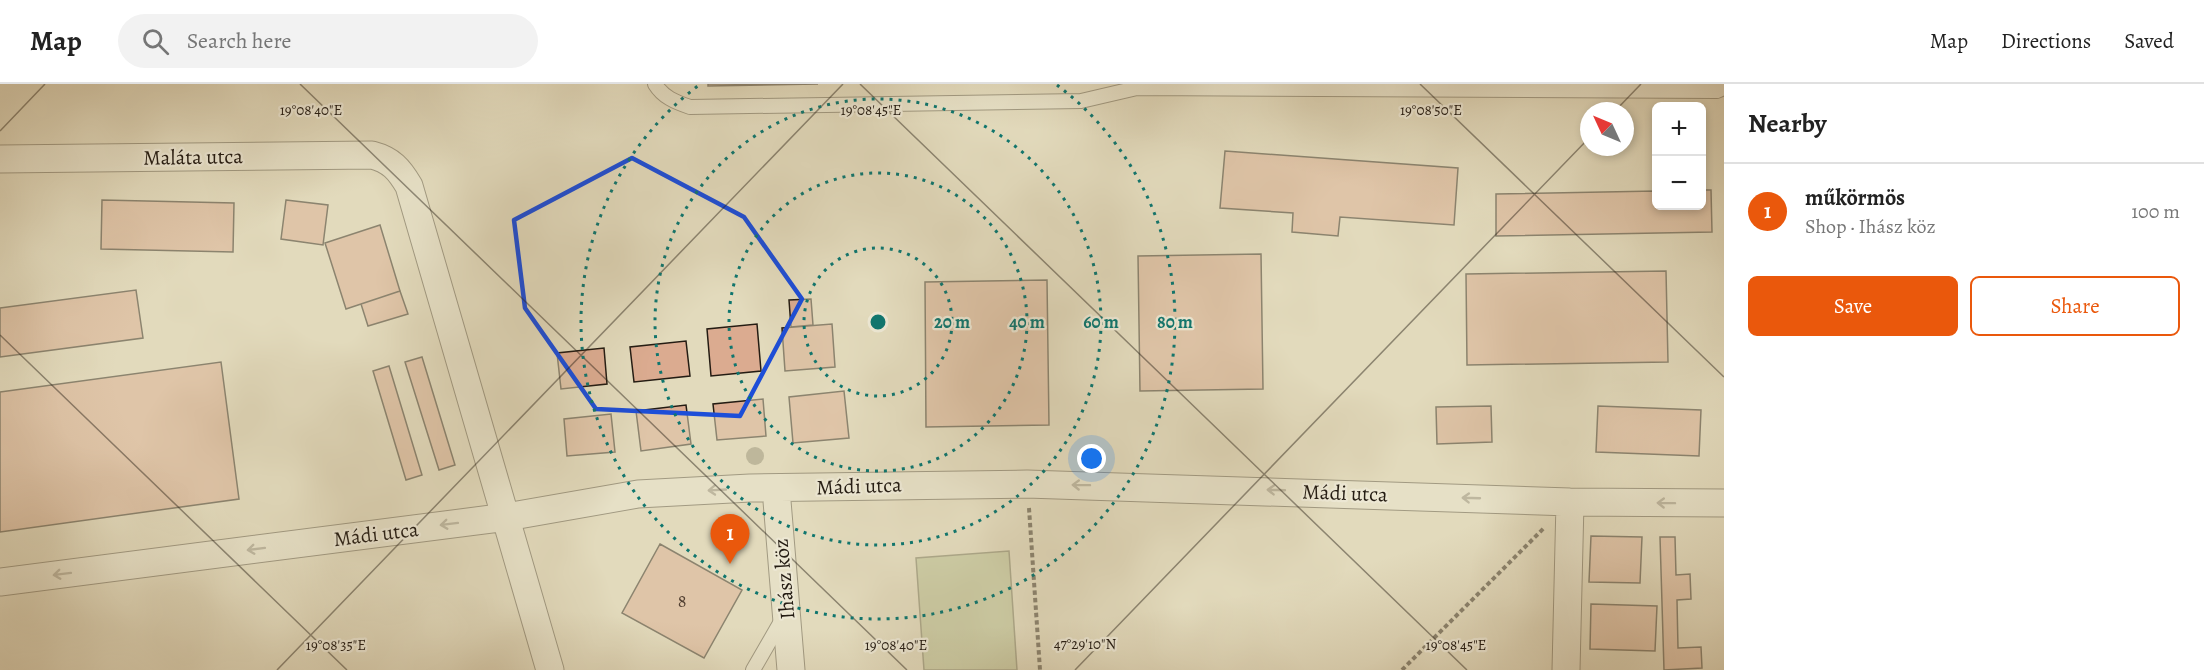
<!DOCTYPE html>
<meta charset="utf-8">
<style>
body{margin:0;font-family:Alegreya,serif;background:#f2f2f2;color:#222}
.controls{position:absolute;right:18px;top:18px;display:grid;overflow:hidden;border-radius:9px;box-shadow:0 3px 9px #0003}
.controls button{width:54px;height:54px;display:grid;place-items:center;padding:0;border:0;border-bottom:2px solid #e0e0e0;background:#fff;color:#222;font:30px sans-serif}
.compass{position:absolute;left:1580px;top:18px;width:54px;height:54px;border-radius:50%;background:#fff;box-shadow:0 3px 9px #0003;rotate:314deg}
.you{position:absolute;left:1092px;top:375px;width:21px;height:21px;margin:-15px;border:4px solid #fff;border-radius:50%;background:#1a73e8;box-shadow:0 0 0 9px #1a73e833}
.badge{display:grid;place-items:center;width:39px;height:39px;border-radius:50%;background:#ea580c;color:#fff;font-size:20px;font-weight:700}
.pin{position:absolute;translate:-50% -50px;filter:drop-shadow(0 2px 3px #0008)}
.pin::after{content:'';position:absolute;top:32px;width:21px;height:18px;background:inherit;clip-path:polygon(0 0,100% 0,50% 100%)}
.list{margin:0;padding:0;list-style:none}
h2{display:flex;justify-content:space-between;align-items:center;height:78px;margin:0;padding:0 24px;font-size:26px}
h2 small{font-size:20px;font-weight:400;color:#767676}
.list li{display:grid;grid-template-columns:39px 1fr auto;gap:18px;align-items:center;box-sizing:border-box;height:96px;padding:0 24px;border-top:2px solid #e0e0e0}
.list b{display:block;font-size:22px;white-space:nowrap}
.list p{margin:0;font-size:20px;white-space:nowrap;color:#767676}
.list em{font-size:20px;font-style:normal;color:#767676}
.actions{display:flex;gap:12px;padding:18px 24px}
.actions a{flex:1;padding:14px 0;border:2px solid #ea580c;border-radius:9px;text-align:center;font-size:21px;color:#ea580c}
.actions .main{background:#ea580c;color:#fff}
.icon{flex:none;width:33px;height:33px;fill:none;stroke:currentColor;stroke-width:2;stroke-linecap:round;stroke-linejoin:round}
.map{position:relative;flex:none;width:1724px;height:586px;overflow:hidden}
header{display:flex;align-items:center;gap:36px;box-sizing:border-box;height:84px;padding:0 30px;background:#fff;border-bottom:2px solid #e0e0e0}
header strong{font-size:28px}
nav{display:flex;gap:33px;margin-inline-start:auto;font-size:21px}
.search{width:420px;height:54px;background:#f2f2f2;display:flex;align-items:center;gap:15px;box-sizing:border-box;padding:0 21px;border-radius:33px;color:#767676;font-size:22px}
main{display:flex}
aside{flex:1;background:#fff}
.map>svg:first-child{display:block}
.green{fill:#b7be8e;stroke:#6e6d50;stroke-width:1.5}
.building{fill:#dbab90;stroke:#241c13;stroke-width:1.5}
.lines{fill:none;stroke-linecap:round;stroke-linejoin:round}
.lane-casing{stroke:#544c3d;stroke-width:16}
.street-casing{stroke:#544c3d;stroke-width:29}
.path{stroke:#241c13;stroke-width:4;stroke-dasharray:4.5 3;stroke-linecap:butt}
.lane{stroke:#ece7d3;stroke-width:14}
.street{stroke:#ece7d3;stroke-width:27}
.tree{fill:#928c73}
.oneway{stroke:#928c7d}
.marked{fill:none;stroke:#1d4ed8;stroke-width:4.5;stroke-linejoin:round}
.ticks{fill:none;stroke:#241c13;stroke-width:1.5;stroke-opacity:0.45}
.ring{fill:none;stroke:#0f766e;stroke-width:3;stroke-dasharray:3 6}
.labels{text-anchor:middle;stroke-width:4.5;stroke-linejoin:round;paint-order:stroke}
.number-label{font-size:18px;fill:#524032}
.street-label{font-size:21px;fill:#241c13;stroke:#ece7d3}
.ticks-label{font-size:15px;text-anchor:middle;fill:#241c13;stroke:#ece7d3;stroke-width:4.5;stroke-linejoin:round;paint-order:stroke}
.centre{fill:#0f766e;stroke:#ece7d3;stroke-width:3}
.ring-label{font-size:18px;text-anchor:middle;font-weight:bold;fill:#0f766e;stroke:#ece7d3;stroke-width:4.5;stroke-linejoin:round;paint-order:stroke}
</style>
<header>
<strong>Map</strong>
<div class="search"><svg class="icon" aria-label="search" viewBox="0 0 24 24"><circle cx="10" cy="10" r="6"/><path d="M15 15l6 6"/></svg>Search here</div>
<nav><a>Map</a><a>Directions</a><a>Saved</a></nav>
</header>
<main>
<div class="map">
<svg width="1724" height="586" viewBox="0 0 1724 586">
<rect width="100%" height="100%" fill="#e2dabc"/>
<filter id="stains"><feTurbulence type="fractalNoise" baseFrequency=".00333" numOctaves="4"/><feColorMatrix values="0 0 0 0 .2 0 0 0 0 .09 0 0 0 0 .02 0 0 0 .5 -.17"/></filter>
<radialGradient id="worn" r=".72"><stop offset=".6" stop-color="#630" stop-opacity="0"/><stop offset="1" stop-color="#630" stop-opacity=".3"/></radialGradient>
<path class="green" d="M1009,467L1017,586H924L916,474Z"/>
<path class="building" d="M708,0H818L708,2Z
M1225,67L1458,84L1454,141L1340,133L1338,152L1292,148L1293,129L1220,124Z
M1702,106H1711L1712,148L1496,152V110L1656,107V122H1702Z
M102,116L234,119L233,168L101,165Z
M286,116L328,121L323,161L281,155Z
M380,141L400,207L346,225L325,159Z
M1261,170L1263,305L1140,307L1138,172Z
M1666,187L1668,278L1467,281L1466,190Z
M1047,196L1049,341L926,343L925,198Z
M136,206L143,254L0,273V224Z
M400,207L408,230L368,242L361,220Z
M811,215L813,241L791,243L789,216Z
M757,240L761,287L711,292L707,245Z
M832,240L835,283L785,287L782,244Z
M686,257L690,292L634,298L630,263Z
M604,264L607,300L561,305L557,269Z
M422,273L455,381L439,386L405,278Z
M221,278L239,415L0,448V308Z
M389,282L422,391L406,396L373,287Z
M844,307L849,354L793,359L789,313Z
M763,315L766,352L717,356L713,320Z
M686,321L691,360L641,367L636,327Z
M1491,322L1492,358L1437,360L1436,323Z
M1598,322L1701,326L1699,372L1596,368Z
M611,330L615,368L567,372L564,335Z
M1591,452L1642,453L1640,499L1589,498Z
M1660,453H1675L1676,491L1690,490L1691,515L1677,516L1678,564L1701,563L1702,584L1664,586Z
M660,460L742,506L704,574L622,529Z
M1591,520L1657,522L1655,567L1590,565Z"/>
<g class="lines">
<defs>
<path id="lane" d="M655,0C663,13 675,18 690,23L1081,17L1137,4L1717,7L1724,4
M753,586L783,534"/>
<path id="street" d="M0,75L372,71C391,76 399,85 409,102L550,586
M776,405L791,586
M0,498L507,433L638,410L750,404L1027,400L1570,418L1724,419
M1566,586L1570,418"/>
</defs>
<use href="#lane" class="lane-casing"/>
<use href="#street" class="street-casing"/>
<path class="path" d="M1029,424L1040,586
M1402,586L1544,444"/>
<use href="#lane" class="lane"/>
<use href="#street" class="street"/>
</g>
<circle class="tree" cx="755" cy="372" r="9"/>
<defs><path id="oneway-shaft" d="M-6 0H5M1.5-3L5.5 0L1.5 3" fill="none" stroke-width="1.6" stroke-linecap="round" stroke-linejoin="round" transform="scale(1.5)"/></defs>
<g class="oneway">
<use href="#oneway-shaft" transform="translate(1081 401) rotate(-179)"/>
<use href="#oneway-shaft" transform="translate(717 406) rotate(177)"/>
<use href="#oneway-shaft" transform="translate(1276 406) rotate(-178)"/>
<use href="#oneway-shaft" transform="translate(1471 414) rotate(-178)"/>
<use href="#oneway-shaft" transform="translate(1666 419) rotate(-179)"/>
<use href="#oneway-shaft" transform="translate(449 440) rotate(173)"/>
<use href="#oneway-shaft" transform="translate(256 465) rotate(173)"/>
<use href="#oneway-shaft" transform="translate(62 490) rotate(173)"/>
</g>
<path d="M0 0H1724V586H0ZM632,74L744,133L802,215L740,332L596,325L525,224L514,136Z" fill="#e2dabc" fill-opacity=".55" fill-rule="evenodd"/>
<path class="marked" d="M632,74L744,133L802,215L740,332L596,325L525,224L514,136Z"/>
<path class="ticks" d="M300,0L907,586M860,0L1467,586M1420,0L1724,293M1615,27L1641,0M0,47L45,0M0,251L347,586M277,586L843,0M1075,586L1589,54"/>
<g class="ring">
<circle cx="878" cy="238" r="74"/>
<circle cx="878" cy="238" r="149"/>
<circle cx="878" cy="238" r="223"/>
<path d="M1057 1A297 297 0 1 1 699 1"/>
</g>
<g class="labels">
<g class="number-label">
<text x="682" y="523">8</text>
</g>
<g class="street-label">
<text transform="translate(193 73) rotate(-1)" y="7">Maláta utca</text>
<text transform="translate(859 402) rotate(-2)" y="7">Mádi utca</text>
<text transform="translate(1345 409) rotate(2)" y="7">Mádi utca</text>
<text transform="translate(376 450) rotate(-7)" y="7">Mádi utca</text>
<text transform="translate(784 495) rotate(-95)" y="7">Ihász köz</text>
</g>
</g>
<g class="ticks-label">
<text x="311" y="31">19°08'40"E</text>
<text x="871" y="31">19°08'45"E</text>
<text x="1431" y="31">19°08'50"E</text>
<text x="1085" y="565">47°29'10"N</text>
<text x="336" y="566">19°08'35"E</text>
<text x="896" y="566">19°08'40"E</text>
<text x="1456" y="566">19°08'45"E</text>
</g>
<circle cx="878" cy="238" r="9" class="centre"/>
<g class="ring-label">
<text x="952" y="244">20 m</text>
<text x="1027" y="244">40 m</text>
<text x="1101" y="244">60 m</text>
<text x="1175" y="244">80 m</text>
</g>
<rect width="100%" height="100%" filter="url(#stains)"/>
<rect width="100%" height="100%" fill="url(#worn)"/>
</svg>
<div class="controls">
<button>+</button>
<button>−</button>
</div>
<svg class="compass" viewBox="-18 -18 36 36"><path d="M0-13l5 13h-10z" fill="#e53935"/><path d="M0 13l5-13h-10z" fill="#767676"/></svg>
<div class="you"></div>
<div class="pin badge" style="left:730px;top:480px">1</div>
</div>
<aside>
<h2>Nearby<small></small></h2>
<ul class="list">
<li><span class="badge">1</span><div><b>műkörmös</b><p>Shop · Ihász köz</p></div><em>100 m</em></li>
</ul>
<div class="actions"><a class="main">Save</a><a>Share</a></div>
</aside>
</main>
